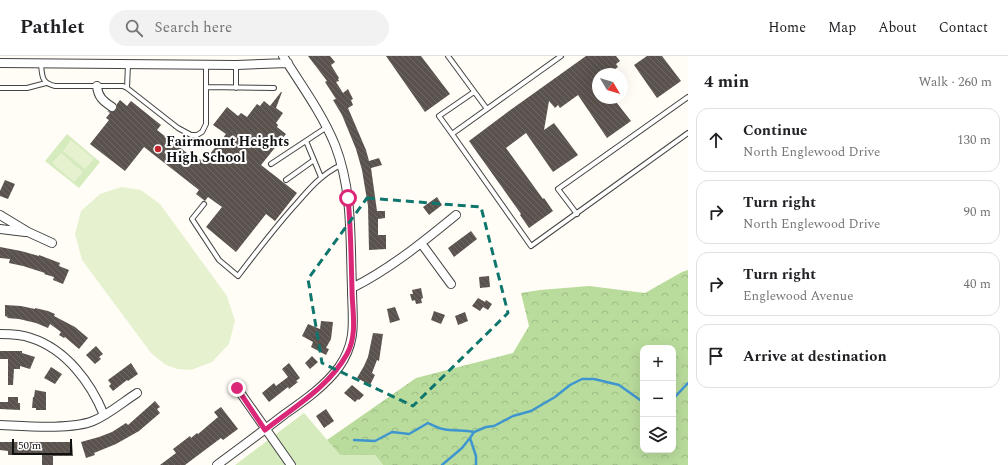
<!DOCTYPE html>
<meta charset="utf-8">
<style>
body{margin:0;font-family:Spectral,serif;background:#f2f2f2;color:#202124}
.controls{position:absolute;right:12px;bottom:12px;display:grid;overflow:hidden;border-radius:8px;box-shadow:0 4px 16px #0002}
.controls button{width:36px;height:36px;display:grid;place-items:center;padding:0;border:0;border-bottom:1px solid #e0e0e0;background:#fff;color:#202124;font:20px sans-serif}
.compass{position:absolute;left:592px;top:12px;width:36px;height:36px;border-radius:50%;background:#fff;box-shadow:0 4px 16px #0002;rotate:128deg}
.scale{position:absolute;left:12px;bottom:10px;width:60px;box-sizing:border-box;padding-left:4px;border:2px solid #111;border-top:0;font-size:11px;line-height:14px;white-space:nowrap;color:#111;-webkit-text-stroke:3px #fff;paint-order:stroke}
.stop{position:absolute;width:12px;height:12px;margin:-9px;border:3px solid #db2777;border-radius:50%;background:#fff}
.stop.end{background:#db2777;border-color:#fff;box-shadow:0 1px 4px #0008}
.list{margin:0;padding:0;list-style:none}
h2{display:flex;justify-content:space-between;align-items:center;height:52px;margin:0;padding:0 16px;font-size:17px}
h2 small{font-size:13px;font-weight:400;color:#757577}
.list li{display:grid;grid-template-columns:26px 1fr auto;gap:12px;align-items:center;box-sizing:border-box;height:64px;margin:0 8px 8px;padding:0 8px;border:1px solid #e0e0e0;border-radius:12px}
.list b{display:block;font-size:15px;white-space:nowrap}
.list p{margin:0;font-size:13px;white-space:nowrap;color:#757577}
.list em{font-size:13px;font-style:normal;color:#757577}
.icon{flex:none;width:22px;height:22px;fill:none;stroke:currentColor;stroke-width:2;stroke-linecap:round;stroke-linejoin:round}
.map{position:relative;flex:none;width:688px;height:409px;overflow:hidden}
header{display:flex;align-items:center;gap:24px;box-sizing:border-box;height:56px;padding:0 20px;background:#fff;border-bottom:1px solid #e0e0e0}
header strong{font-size:19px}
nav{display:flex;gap:22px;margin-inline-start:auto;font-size:14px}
.search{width:280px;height:36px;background:#f2f2f2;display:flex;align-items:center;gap:10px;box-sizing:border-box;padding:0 14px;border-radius:22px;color:#757577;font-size:15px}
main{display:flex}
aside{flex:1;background:#fff}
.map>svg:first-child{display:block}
.grass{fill:#d5ebbd}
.forest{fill:url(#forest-crowns);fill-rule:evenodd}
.pitch{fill:#e6f2cf}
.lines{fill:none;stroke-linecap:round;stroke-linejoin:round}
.stream{stroke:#3f96cf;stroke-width:2.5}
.building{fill:url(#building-back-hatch)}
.service-casing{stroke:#444;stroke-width:6}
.minor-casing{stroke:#444;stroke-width:10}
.service{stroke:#fff;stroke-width:4}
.minor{stroke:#fff;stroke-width:8}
.route{stroke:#db2777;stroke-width:5}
.marked{fill:none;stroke:#0f766e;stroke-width:3;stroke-dasharray:8 5;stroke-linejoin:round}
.poi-dot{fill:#c4262e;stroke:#fff;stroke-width:1.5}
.labels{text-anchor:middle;stroke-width:4;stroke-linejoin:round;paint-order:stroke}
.poi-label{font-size:14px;font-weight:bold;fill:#111;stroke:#fff;text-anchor:start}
</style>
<header>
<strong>Pathlet</strong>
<div class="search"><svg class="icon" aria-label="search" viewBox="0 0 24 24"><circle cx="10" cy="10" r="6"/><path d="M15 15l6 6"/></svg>Search here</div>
<nav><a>Home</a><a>Map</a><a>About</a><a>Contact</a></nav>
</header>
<main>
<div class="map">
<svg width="688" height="409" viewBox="0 0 688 409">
<defs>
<pattern id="forest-crowns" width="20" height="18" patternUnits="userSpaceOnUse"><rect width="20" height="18" fill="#b9dc9c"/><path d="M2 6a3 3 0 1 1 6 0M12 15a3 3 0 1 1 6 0" fill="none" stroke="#9ebc85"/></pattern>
<pattern id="building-back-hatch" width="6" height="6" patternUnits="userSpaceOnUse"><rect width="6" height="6" fill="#5a524d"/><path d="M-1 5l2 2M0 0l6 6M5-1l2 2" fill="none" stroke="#6d6662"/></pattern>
</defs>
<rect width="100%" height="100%" fill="#fffdf5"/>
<path class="grass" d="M67,78L100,106L79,132L45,105Z
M304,357L340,399H375L383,409H235Z"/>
<path class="forest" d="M688,214V409H383L375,399H340L327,384L416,322L513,297L529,270L521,237L540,234L589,230L645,237L682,216ZM643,292H673V394H643Z"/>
<path class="pitch" d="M71,84L94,103L85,113L63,95Z
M61,97L83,116L74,126L52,107Z
M121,131L141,134L160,148L227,240L235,265L229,288L212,306L191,314L177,313L166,309L151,297L82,204L75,178L81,155L100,138Z"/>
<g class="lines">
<path class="stream" d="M673,343L688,327
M354,384L375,385L392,376L409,378L428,367C434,370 441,374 449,374C458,375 465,374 474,376
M442,409L462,392L470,382
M476,409V400L470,382L474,376L486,371L494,370L513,360L531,355L555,341L570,329L582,323H594L619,329L643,346"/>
</g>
<path class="building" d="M308,0H330L335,6L331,9L339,22L338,23L339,25L336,26L343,37L348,33L353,43L351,44L353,49L348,52L366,94L369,105L379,102L382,109L371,112L377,155H385V162L378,163V179H386V193L369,194L368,150L362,114L356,93L342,59L333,44L336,43L325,26L327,25Z
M386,0H421L450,38L425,56Z
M586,0H616L620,5L616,8L618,11L608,18H598V42H613L631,65L607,82L578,39L560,52L558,49L555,52L549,45L544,74L554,67L578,99L553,116L526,77L506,92L543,143L544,142L553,155L529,172L520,159L521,158L469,85L509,55Z
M647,0H662L681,25L657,42L634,9Z
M281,36H282L276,52L283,57L276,67L278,69L277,71L286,78L261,109L297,137L275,165L266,158L236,196L206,171L222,151L208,141L205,145L196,138L199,134L144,91L125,115L90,88L109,64L106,62L110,57L107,55L112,56L116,54L117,51V48L120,44L127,50L131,45L161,69L157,74L196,104L206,103L226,78L213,69L227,51L238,60L241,57L247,61L257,48L260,50L264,45L270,50Z
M5,124L15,128L8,143L0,140V135Z
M437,141L442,149L429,159L423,151Z
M471,175L477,183L454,201L448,192Z
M0,191L21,195L39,200V199L60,207L59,210L69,214L63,228L53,224L54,221L44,218L45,217L23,210L9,207L10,203L0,202Z
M489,220L490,231L480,232L479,221Z
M421,232L423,242L421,243L422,247L416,248L415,244L412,245L410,238H413L412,234Z
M478,242L485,246L486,244L492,248L488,254L483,251L480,255L472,250Z
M5,249L21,250L35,253V252L48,255L55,258L54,260L75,271L88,282L79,293L65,281L64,282L59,279L61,276L50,268L48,272L36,267L19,263L7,262L8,261L5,260Z
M395,251L400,264L390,267L387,253Z
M434,255L445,259L441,268L431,264Z
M465,256L468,265L458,269L455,260Z
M321,265L333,266L331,283L326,292L329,293L326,299L311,291L313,286L302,280L308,268L320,273Z
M373,277L383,278L379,305L377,304L372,317L375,319L370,329L357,322L364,310L368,301Z
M96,290L103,298L99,301L101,303L95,308L86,299Z
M0,295H22V297L35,301L30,313L20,310V313H14L13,329H8V303H0Z
M312,300L318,306L310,313L305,307Z
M131,307L138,318L128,325L127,324L113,335L109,330L111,328L108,324Z
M289,307L300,322L296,325L298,326L289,333L288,331L269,346L262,337L274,327L276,330L288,321L282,313Z
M51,311L62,318L55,328L44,322Z
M352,329L364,339L359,344L358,343L355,346L344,337Z
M35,334L46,336V354H36V352H32L33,341H34Z
M8,341H18V347H20V354L0,353V346H8Z
M155,345L160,351L157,353L160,357L139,375L116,388L94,397L95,399L86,402L81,386L99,381L112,376L126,367L128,369Z
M221,351L238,373L223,384L221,382L185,409H160L176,397L173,393L190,380L191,382L197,377L198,378L218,361L214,356Z
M326,353L334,365L324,372L316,360Z
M0,386H72L73,400H53V409H42V399H8V395L0,394Z"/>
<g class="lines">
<defs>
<path id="service" d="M448,0L487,53
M41,8C42,21 42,27 55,30H123L127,32L178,72L191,79H197L202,76L206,68V9
M206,31L274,32
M0,32H27L46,27
M127,32L128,8
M236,32V9
M474,36L439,60L452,78L561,0
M452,78L531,190L688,77
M306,85L321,121
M271,108L327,71
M286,124L314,104
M204,148L192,163L219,204L238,220C257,195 276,170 297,147C310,132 322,118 341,109
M577,158L558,133L688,41"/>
<path id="minor" d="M0,7L236,9L288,7
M97,30C98,41 103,45 112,51
M0,159L28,176L52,187
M0,173L25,176
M421,187L451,228
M352,232C390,213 423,186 456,159
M0,278C10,278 21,278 31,282C66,293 91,327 104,359
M237,332L291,409
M0,369C24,370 71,374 93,365C108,359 123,346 137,337
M217,409C240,392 263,375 285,358C305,344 325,330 339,311C358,284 352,262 352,232C350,184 353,135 335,89C322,57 301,29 283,0"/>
</defs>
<use href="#service" class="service-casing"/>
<use href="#minor" class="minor-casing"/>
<use href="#service" class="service"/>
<use href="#minor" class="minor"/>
</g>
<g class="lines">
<path class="route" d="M237,332L265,374C294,351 329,331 347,298C358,278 352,254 352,233C351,202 351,172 348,142"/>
</g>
<path class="marked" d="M367,142L481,151L508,257L413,350L322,307L308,223Z"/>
<circle class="poi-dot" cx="158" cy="93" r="4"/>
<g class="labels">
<g class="poi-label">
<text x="166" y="90">Fairmount Heights<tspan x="166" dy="16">High School</tspan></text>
</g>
</g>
</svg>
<div class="controls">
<button>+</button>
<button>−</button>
<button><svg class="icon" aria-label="layers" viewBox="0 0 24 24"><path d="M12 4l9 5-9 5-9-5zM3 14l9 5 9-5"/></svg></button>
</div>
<svg class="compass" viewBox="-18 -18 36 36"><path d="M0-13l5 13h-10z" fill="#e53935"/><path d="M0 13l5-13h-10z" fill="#757577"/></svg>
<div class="scale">50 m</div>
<div class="stop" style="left:348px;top:142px"></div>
<div class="stop end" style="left:237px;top:332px"></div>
</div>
<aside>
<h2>4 min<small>Walk · 260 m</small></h2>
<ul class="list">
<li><svg class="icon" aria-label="ahead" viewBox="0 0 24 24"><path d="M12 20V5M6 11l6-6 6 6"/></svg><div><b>Continue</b><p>North Englewood Drive</p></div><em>130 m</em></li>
<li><svg class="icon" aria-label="right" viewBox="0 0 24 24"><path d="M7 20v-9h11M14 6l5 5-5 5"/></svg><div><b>Turn right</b><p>North Englewood Drive</p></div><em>90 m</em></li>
<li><svg class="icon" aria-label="right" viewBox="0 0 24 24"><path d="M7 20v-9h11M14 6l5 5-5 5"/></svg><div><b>Turn right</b><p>Englewood Avenue</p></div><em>40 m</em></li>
<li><svg class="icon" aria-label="arrive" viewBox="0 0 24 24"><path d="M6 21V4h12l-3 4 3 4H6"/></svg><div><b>Arrive at destination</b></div></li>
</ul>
</aside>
</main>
